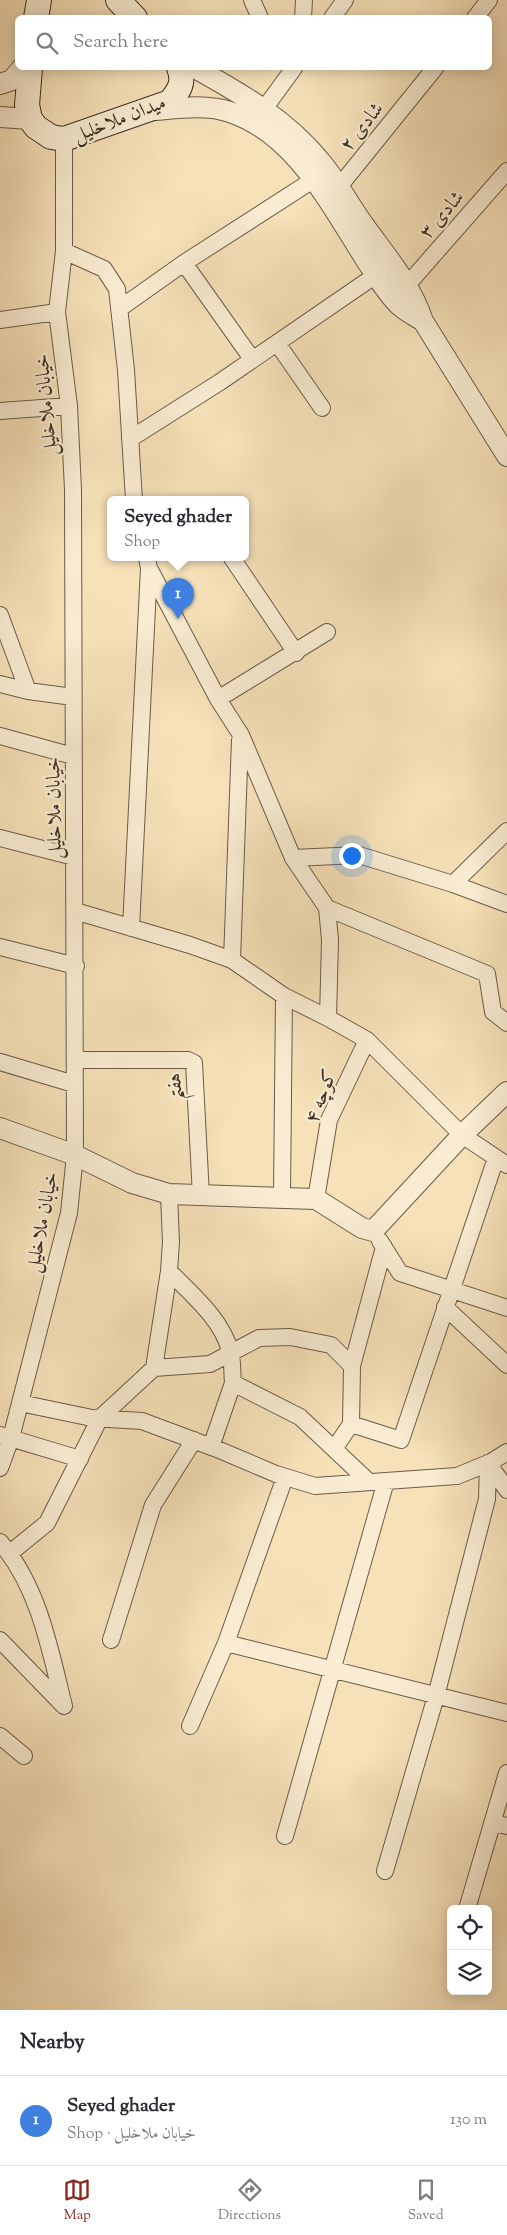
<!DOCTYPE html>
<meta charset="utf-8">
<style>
body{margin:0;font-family:"Sorts Mill Goudy",Amiri,serif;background:#f2f2f3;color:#2b2b33}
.controls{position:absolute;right:15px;bottom:15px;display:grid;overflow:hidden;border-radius:8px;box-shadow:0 2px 12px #0003}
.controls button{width:45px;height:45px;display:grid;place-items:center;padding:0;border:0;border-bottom:1px solid #e1e1e2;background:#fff;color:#2b2b33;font:25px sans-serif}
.you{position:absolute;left:351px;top:855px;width:18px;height:18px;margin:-12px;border:4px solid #fff;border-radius:50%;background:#1a73e8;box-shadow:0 0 0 8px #1a73e833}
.badge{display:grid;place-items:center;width:32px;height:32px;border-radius:50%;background:#8f2418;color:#fff;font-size:16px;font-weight:700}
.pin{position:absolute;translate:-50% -41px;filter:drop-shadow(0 1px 2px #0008)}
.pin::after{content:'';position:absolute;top:26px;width:18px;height:15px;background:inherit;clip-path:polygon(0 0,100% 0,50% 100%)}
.popup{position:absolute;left:107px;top:496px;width:142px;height:65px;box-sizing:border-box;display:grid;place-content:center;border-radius:8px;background:#fff;filter:drop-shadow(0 1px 4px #0005);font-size:16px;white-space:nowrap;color:#7c7c81}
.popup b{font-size:19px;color:#2b2b33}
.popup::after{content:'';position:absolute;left:50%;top:100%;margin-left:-10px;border:10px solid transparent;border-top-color:#fff}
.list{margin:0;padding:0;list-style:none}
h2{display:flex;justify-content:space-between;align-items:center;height:65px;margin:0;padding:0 20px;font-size:21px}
h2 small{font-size:16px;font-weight:400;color:#7c7c81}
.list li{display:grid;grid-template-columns:32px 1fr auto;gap:15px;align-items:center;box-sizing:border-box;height:90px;padding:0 20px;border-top:1px solid #e1e1e2}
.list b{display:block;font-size:19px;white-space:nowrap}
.list p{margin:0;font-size:16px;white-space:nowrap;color:#7c7c81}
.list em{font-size:16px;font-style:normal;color:#7c7c81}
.icon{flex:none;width:28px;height:28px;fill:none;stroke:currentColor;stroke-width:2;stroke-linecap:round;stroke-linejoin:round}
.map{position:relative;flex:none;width:507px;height:2010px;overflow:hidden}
.search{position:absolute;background:#fff;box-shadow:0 2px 12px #0003;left:15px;right:15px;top:15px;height:55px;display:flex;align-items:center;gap:12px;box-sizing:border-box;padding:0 18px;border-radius:8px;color:#7c7c81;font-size:19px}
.sheet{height:155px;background:#fff}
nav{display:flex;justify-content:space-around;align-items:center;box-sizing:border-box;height:70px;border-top:1px solid #e1e1e2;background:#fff;font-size:14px;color:#7c7c81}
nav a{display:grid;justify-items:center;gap:2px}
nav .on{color:#8f2418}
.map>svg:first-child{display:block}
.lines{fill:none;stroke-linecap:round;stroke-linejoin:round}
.minor-casing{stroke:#6c5b49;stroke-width:18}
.tertiary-casing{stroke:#6c5b49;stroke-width:22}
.secondary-casing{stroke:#3e2e24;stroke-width:26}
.minor{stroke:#f9ecd2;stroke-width:16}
.tertiary{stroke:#f9ecd2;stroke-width:20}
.secondary{stroke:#f9ecd2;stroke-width:24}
.labels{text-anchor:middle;stroke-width:4.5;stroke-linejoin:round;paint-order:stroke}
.street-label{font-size:20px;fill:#3e2e24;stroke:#f9ecd2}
</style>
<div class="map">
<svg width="507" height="2010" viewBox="0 0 507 2010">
<rect width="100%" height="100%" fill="#f6e1b9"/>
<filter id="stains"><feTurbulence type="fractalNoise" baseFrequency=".004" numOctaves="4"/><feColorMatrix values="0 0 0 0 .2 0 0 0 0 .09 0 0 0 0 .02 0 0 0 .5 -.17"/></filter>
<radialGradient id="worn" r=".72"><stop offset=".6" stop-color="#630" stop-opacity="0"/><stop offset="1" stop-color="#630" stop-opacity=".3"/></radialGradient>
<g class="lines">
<defs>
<path id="minor" d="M252,0L260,18
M303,18L304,0
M332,18L345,0
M475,18L489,0
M264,109L294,68
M338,188L435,68
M64,251L104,269L117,289L126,370L134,500
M184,263L252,359
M408,284L507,171
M119,309L184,263L313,180
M0,320L57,312
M277,343L322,408
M0,411L69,406
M130,439L220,382L376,275
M147,558L149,568L218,699L241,735L293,858L327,908L330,940L328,1018L367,1040L462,1135L507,1165
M232,558L296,653
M0,615L28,691L73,697
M0,684L28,691
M218,699L327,632
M0,736L73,756
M0,838L74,857
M293,858L359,855L453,884L507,831
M453,884L507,904
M327,908L487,974L493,1012L507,1023
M75,911L190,945L232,960L284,996L328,1018
M131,928L149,568
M0,947L76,966
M232,960L240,740
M76,1060H188L194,1063L201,1196
M0,1062L74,1084
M169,1194L171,1242L169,1271C191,1294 222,1319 230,1351C233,1361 232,1373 233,1383L300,1417L368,1481
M282,1196L284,996
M316,1199L329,1120L367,1040
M380,1241L400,1273L507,1308
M445,1307L507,1365
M154,1368L210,1364L259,1338L290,1337L331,1345L352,1366
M20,1403L92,1418L142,1421L217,1449L276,1474L315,1486L457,1476L491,1462L507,1452
M351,1424L401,1440L496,1158
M0,1435L80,1459
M211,1447L233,1383
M334,1449L351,1424L352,1366L384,1247
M488,1463L507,1490
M0,1468L11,1438L69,1213L75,1155L73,490L69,406L57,312L64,251V139
M0,1542C39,1587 50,1650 64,1706
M10,1553L47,1523L100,1418L154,1368L169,1271
M0,1640L63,1705
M111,1640L153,1505L194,1440
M226,1643L507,1713
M190,1726L226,1643L285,1477
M0,1736L24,1756
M492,1823L507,1826
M285,1836L386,1481
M385,1871L436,1696L487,1499L488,1463
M467,1909L507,1773"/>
<path id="tertiary" d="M195,68C242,94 287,120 321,162C338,182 350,207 366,228C388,258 411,285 423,321L507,456
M0,84L12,80L22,68
M155,110C179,108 207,104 230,112C296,134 331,206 366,260C376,275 387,294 400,306C407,312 415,316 423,321
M0,117L30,119
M0,1128L75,1155L132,1183L169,1194L316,1199L362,1228L373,1231L462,1135L507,1092"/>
<path id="secondary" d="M118,0L135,18
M36,18L39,0
M30,68L27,105L30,119L36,127L51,137L64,139L170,102C179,91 185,82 179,68"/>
</defs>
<use href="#minor" class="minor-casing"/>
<use href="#tertiary" class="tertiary-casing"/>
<use href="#secondary" class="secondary-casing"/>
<use href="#minor" class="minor"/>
<use href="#tertiary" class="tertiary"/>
<use href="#secondary" class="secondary"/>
</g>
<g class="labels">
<g class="street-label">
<text transform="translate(119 118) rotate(-21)" y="7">میدان ملاخلیل</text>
<text transform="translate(361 126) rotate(-51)" y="7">شادی ۲</text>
<text transform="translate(441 214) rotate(-49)" y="7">شادی ۳</text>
<text transform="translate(45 405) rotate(-95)" y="7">خیابان ملاخلیل</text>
<text transform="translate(53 808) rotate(-91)" y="7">خیابان ملاخلیل</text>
<text transform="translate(174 1087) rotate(-96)" y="7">هفتم</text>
<text transform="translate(320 1096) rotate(-69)" y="7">کوچه ۴</text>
<text transform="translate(41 1222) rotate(-79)" y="7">خیابان ملاخلیل</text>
</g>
</g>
<rect width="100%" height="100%" filter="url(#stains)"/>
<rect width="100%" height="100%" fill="url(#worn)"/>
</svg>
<div class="controls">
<button><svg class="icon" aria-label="locate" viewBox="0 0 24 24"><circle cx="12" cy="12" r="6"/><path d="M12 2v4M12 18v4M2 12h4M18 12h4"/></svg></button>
<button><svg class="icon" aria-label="layers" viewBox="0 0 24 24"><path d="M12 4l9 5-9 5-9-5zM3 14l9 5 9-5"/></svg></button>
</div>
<div class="you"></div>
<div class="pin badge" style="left:178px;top:619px;background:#3f7fe0">1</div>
<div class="popup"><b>Seyed ghader</b>Shop</div>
<div class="search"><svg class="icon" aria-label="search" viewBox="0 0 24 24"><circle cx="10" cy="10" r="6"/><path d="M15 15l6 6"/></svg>Search here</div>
</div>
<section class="sheet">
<h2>Nearby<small></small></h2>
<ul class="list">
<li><span class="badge" style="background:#3f7fe0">1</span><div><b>Seyed ghader</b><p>Shop · خیابان ملاخلیل</p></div><em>130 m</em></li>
</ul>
</section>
<nav>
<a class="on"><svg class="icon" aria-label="map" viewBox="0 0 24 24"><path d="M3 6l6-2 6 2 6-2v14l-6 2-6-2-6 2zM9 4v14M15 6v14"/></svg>Map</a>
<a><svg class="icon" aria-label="directions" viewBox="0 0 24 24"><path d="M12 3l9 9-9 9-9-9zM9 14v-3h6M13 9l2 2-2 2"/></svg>Directions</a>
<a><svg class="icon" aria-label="saved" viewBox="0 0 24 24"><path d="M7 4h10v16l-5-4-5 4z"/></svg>Saved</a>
</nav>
